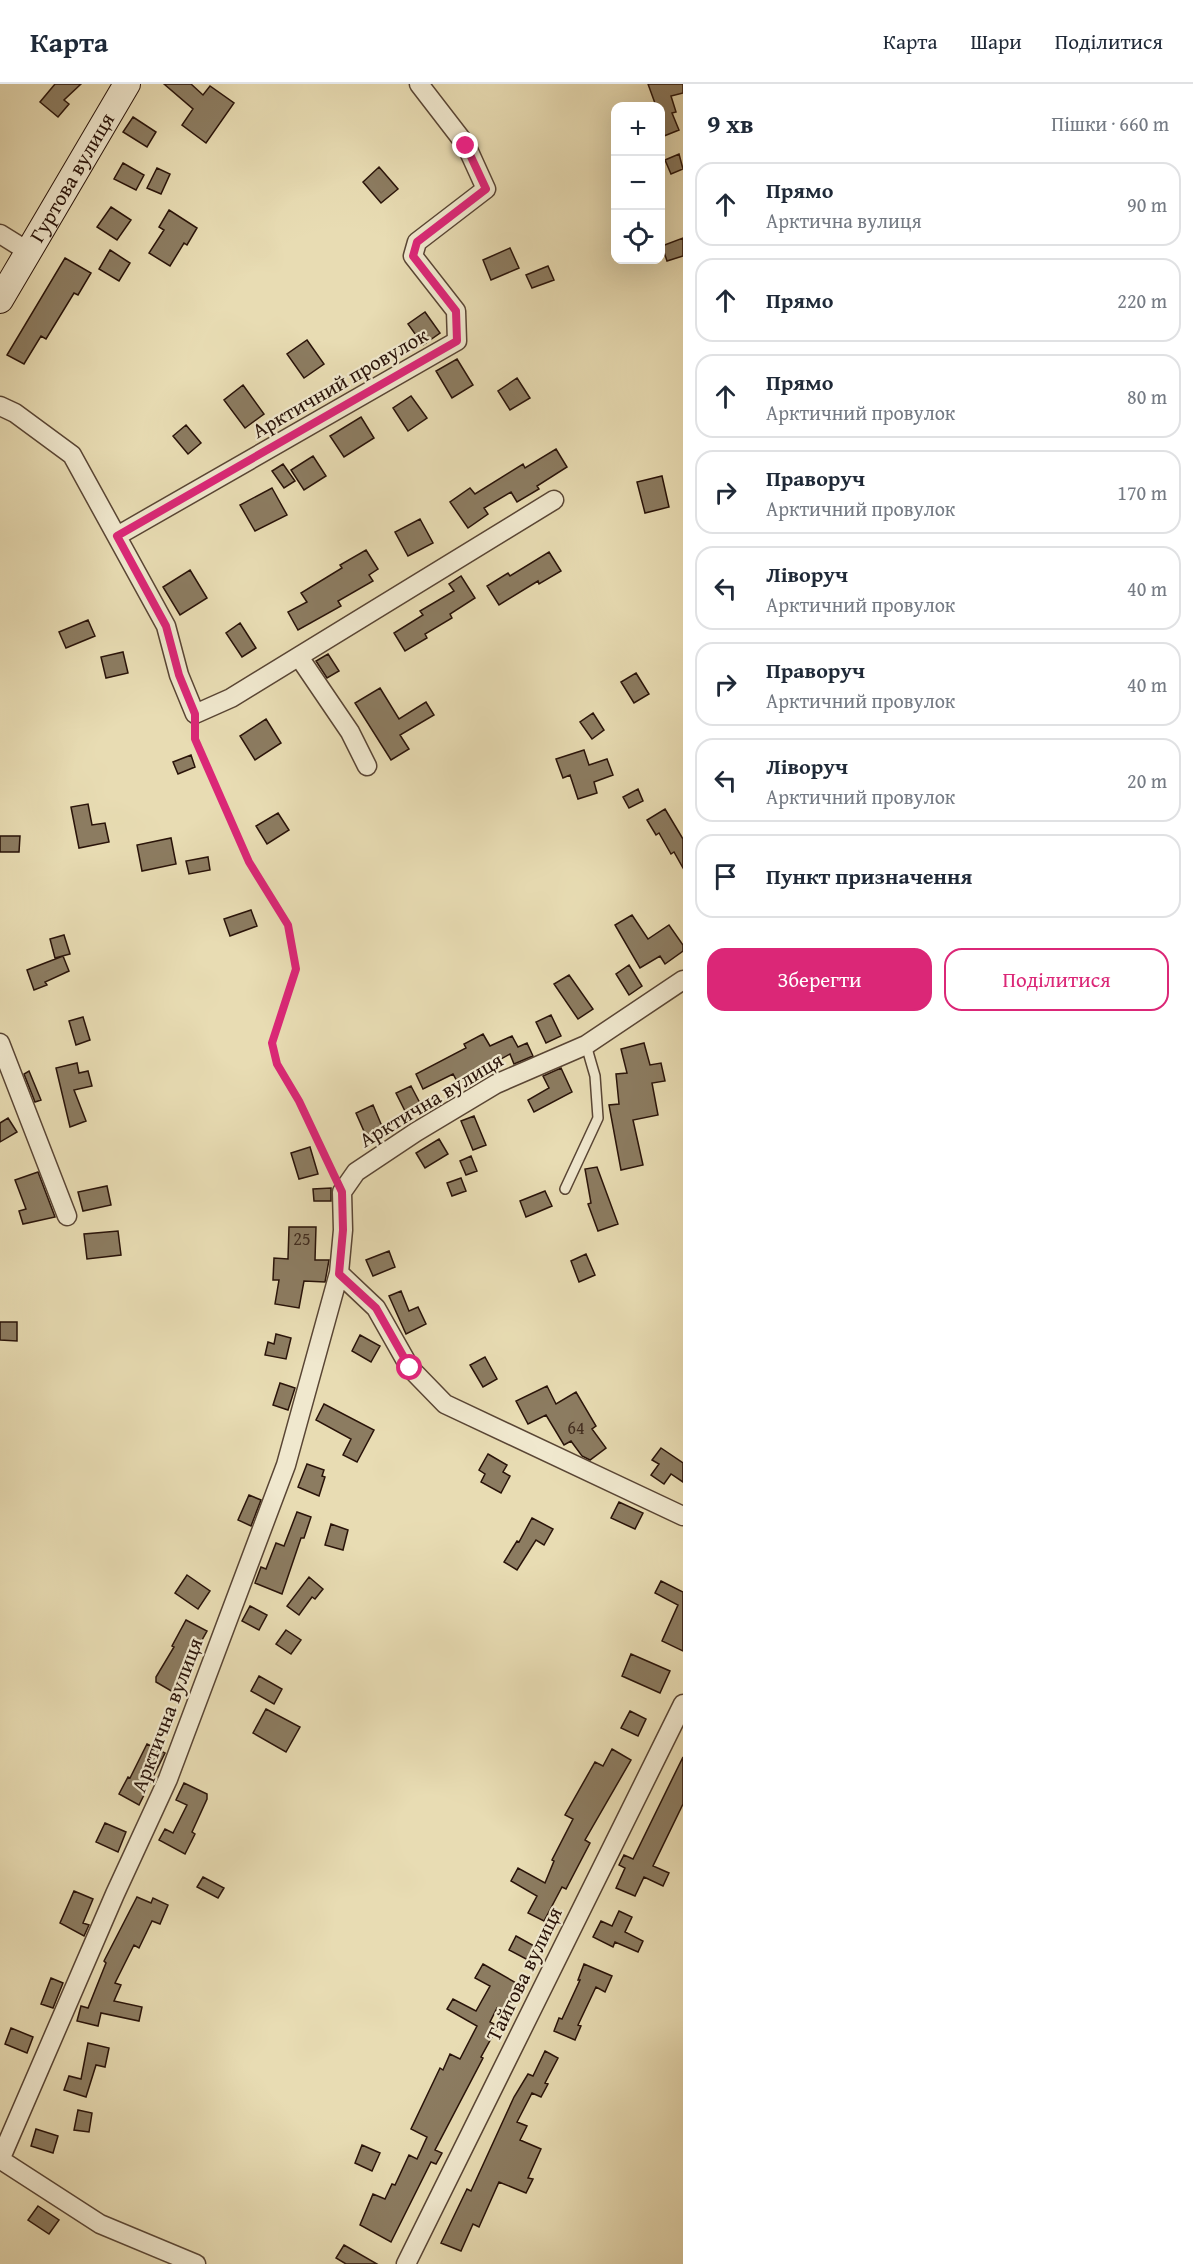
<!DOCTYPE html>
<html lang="uk">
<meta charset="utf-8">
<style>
body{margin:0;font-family:"Gentium Book Plus",serif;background:#f6f6f7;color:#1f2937}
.controls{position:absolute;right:18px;top:18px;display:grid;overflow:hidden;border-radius:12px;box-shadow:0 6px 24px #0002}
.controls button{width:54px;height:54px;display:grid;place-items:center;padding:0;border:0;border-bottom:2px solid #e0e1e3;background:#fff;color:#1f2937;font:30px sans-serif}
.stop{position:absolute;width:18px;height:18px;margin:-14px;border:4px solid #db2777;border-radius:50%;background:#fff}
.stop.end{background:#db2777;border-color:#fff;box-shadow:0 2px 6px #0008}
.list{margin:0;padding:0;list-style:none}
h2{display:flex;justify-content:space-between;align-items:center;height:78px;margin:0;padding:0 24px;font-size:26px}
h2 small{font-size:20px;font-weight:400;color:#747a83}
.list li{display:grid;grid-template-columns:39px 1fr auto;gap:18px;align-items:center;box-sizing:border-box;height:84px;margin:0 12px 12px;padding:0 12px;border:2px solid #e0e1e3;border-radius:18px}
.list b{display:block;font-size:22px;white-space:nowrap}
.list p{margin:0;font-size:20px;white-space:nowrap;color:#747a83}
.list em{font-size:20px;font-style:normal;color:#747a83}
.actions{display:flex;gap:12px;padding:18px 24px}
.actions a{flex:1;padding:14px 0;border:2px solid #db2777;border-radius:18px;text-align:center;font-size:21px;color:#db2777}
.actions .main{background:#db2777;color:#fff}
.icon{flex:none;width:33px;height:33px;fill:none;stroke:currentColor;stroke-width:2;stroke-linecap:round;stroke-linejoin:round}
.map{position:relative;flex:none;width:683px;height:2180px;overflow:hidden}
header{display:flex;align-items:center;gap:36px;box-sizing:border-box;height:84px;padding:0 30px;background:#fff;border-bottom:2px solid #e0e1e3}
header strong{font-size:28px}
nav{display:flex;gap:33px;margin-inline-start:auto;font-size:21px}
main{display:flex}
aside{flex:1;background:#fff}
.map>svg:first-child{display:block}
.building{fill:#8c7c61;stroke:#291309;stroke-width:1.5}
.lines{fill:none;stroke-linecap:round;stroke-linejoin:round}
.lane-casing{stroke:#594534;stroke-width:12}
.street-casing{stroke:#594534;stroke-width:21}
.secondary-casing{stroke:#291309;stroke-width:28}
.path{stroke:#291309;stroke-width:3;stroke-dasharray:4.5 3;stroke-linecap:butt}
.lane{stroke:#f0e8ce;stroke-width:9}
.street{stroke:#f0e8ce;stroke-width:18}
.secondary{stroke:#f0e8ce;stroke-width:26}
.route{stroke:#db2777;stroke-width:8}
.labels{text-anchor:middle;stroke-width:4.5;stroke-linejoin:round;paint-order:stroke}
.number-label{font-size:18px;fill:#422d1f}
.street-label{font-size:21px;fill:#291309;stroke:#f0e8ce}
</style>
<header>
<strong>Карта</strong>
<nav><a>Карта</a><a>Шари</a><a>Поділитися</a></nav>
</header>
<main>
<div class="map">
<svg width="683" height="2180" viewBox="0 0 683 2180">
<rect width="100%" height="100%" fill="#e8dcb3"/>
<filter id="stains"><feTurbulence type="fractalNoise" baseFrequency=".00333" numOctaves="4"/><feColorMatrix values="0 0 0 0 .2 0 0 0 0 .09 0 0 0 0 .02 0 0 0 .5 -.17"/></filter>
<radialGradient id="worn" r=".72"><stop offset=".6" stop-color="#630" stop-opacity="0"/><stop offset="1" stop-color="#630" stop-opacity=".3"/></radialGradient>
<path class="building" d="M55,0H81L64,16L69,20L58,33L40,18Z
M164,0H191L203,11L210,2L234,19L206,59L182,41L193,25Z
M648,0H683V9L671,12L676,28L672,29L679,46L664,52L660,45V22H656Z
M133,33L156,48L147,63L123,48Z
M679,70L683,85L671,90L665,76Z
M123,79L144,91L136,106L114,95Z
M379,83L398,105L381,119L363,98Z
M157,84L170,90L161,110L147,104Z
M111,123L131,136L117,156L97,143Z
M169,126L197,144L187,161L184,159L170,182L149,169L164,146L159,143Z
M683,154V172L667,177L662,162Z
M510,164L519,184L491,196L483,176Z
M110,166L130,179L119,197L99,185Z
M65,174L91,189L78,211L74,209L46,255L41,252L24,280L7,271Z
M548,182L554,196L532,204L526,191Z
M425,228L440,249L423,261L408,240Z
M307,256L324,280L304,294L287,270Z
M457,275L473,301L452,314L436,287Z
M517,294L530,314L510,326L498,307Z
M243,301L264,330L245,344L224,316Z
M411,312L427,334L408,347L393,324Z
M361,333L374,354L344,373L330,352Z
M186,341L201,359L188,370L173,352Z
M556,365L567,383L537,402L539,405L517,418L511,408L484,424L488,430L468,444L450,418L470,404L475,410L523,380L525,384Z
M313,372L326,392L304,406L291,386Z
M283,380L295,397L284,404L272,387Z
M662,392L669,423L645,429L637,398Z
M272,404L287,431L255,447L240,421Z
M420,435L433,459L408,472L395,448Z
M366,466L378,485L369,491L373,497L338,517L341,522L298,546L288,528L307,518L301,509L342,484L340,481Z
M549,468L561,487L539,500L538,497L499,521L487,502L508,489L510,492Z
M190,486L207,514L180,531L163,503Z
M461,492L475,514L450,530L452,534L425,550L427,554L405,567L394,549L423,531L420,527L454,507L449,500Z
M88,536L95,552L66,564L59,548Z
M240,539L256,564L242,573L226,549Z
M123,568L128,589L106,594L101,573Z
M328,570L339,587L327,594L316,577Z
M636,589L649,610L634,619L621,598Z
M380,604L399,635L426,618L434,631L400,651L409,665L391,676L355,619Z
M593,629L604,646L592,655L580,638Z
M266,635L281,659L255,676L240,652Z
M584,666L589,681L607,675L613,691L594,698L597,709L578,715L570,691L563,694L556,675Z
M191,671L195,683L178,690L173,678Z
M638,705L643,717L629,724L623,713Z
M88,720L92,741L105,739L109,758L79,764L71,723Z
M665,725L683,755V784L674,768L671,770L659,749L656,751L647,736Z
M278,729L289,746L267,760L256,742Z
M0,752H20L19,768H0Z
M171,754L176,780L142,787L137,761Z
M208,773L210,786L189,790L186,777Z
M251,826L257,842L230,852L224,835Z
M632,831L648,855L669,841L683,861V867L665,880L660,872L640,884L615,841Z
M64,851L70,870L55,874L50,855Z
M63,872L69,887L45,898L47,901L34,906L27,886Z
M629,881L642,902L629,911L616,890Z
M569,891L593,925L578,935L554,900Z
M551,931L561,952L546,959L536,938Z
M83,933L90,956L76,961L69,937Z
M483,950L490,962L512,952L518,963L527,959L533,972L514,980L510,970L458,999L453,990L423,1005L416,990L466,964L464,960Z
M644,959L650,981L661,979L665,997L652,999L658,1031L633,1036L643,1081L621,1086L609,1021L619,1020L616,990L627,989L621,965Z
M77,979L79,989L88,987L92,1002L74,1006L86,1037L70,1043L56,984Z
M561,984L572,1008L534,1028L528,1016L549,1004L543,992Z
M29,987L41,1016L35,1018L24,990Z
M411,1002L423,1025L408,1033L396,1009Z
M373,1021L384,1047L367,1054L356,1029Z
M474,1032L486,1061L473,1066L461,1037Z
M8,1034L17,1048L0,1058V1039Z
M439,1055L448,1070L425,1084L416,1069Z
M310,1063L318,1090L299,1095L291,1069Z
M471,1072L477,1087L466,1091L460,1077Z
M597,1083L618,1140L598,1147L588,1120L591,1119L585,1085Z
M38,1088L55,1133L23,1140L19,1127L26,1125L15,1096Z
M461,1094L466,1107L452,1112L447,1099Z
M107,1102L111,1121L83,1127L78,1108Z
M331,1104V1117H314L313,1105Z
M545,1107L552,1122L526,1133L520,1117Z
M289,1143H316L315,1176H329L325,1198L304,1197L299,1224L275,1220L279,1196H273L274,1174L288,1175Z
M118,1147L121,1171L87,1175L84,1150Z
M389,1167L395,1183L373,1192L366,1176Z
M586,1170L595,1191L579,1198L571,1177Z
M401,1207L409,1227L418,1223L426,1240L406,1250L389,1212Z
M0,1238H17V1257L0,1256Z
M276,1250L291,1254L286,1275L265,1271L268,1258L274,1260Z
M360,1251L380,1262L371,1278L352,1267Z
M485,1273L497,1295L483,1303L470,1281Z
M280,1299L295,1304L288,1326L273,1321Z
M547,1302L556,1320L576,1308L596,1342L592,1345L606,1364L590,1376L582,1372L571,1357L564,1361L546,1331L528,1340L516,1317Z
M324,1320L374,1346L357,1378L343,1371L351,1355L316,1336Z
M661,1364L683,1379V1398L671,1390L664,1400L651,1391L659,1380L652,1376Z
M488,1370L507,1381L503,1388L510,1392L501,1409L481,1398L485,1390L479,1386Z
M307,1380L324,1386L322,1392L325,1393L319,1412L298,1403Z
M249,1411L261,1416L251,1442L238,1436Z
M619,1418L643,1429L635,1445L611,1434Z
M297,1428L311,1433L304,1454H301L282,1510L255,1499L261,1483L266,1485L276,1459L284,1462Z
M532,1434L553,1445L544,1461L536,1456L517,1486L504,1478L517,1457L519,1458Z
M331,1440L348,1446L343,1466L325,1461Z
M187,1491L210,1507L198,1525L175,1509Z
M309,1493L323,1505L315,1515L312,1513L299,1531L287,1522Z
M661,1497L683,1508V1567L662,1557L678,1521L655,1509Z
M250,1522L267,1531L259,1546L242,1537Z
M186,1536L207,1547L173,1608L156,1598V1593L174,1563L172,1562Z
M286,1546L301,1556L291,1570L276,1560Z
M631,1570L670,1587L660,1609L622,1592Z
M259,1592L282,1605L274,1620L251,1607Z
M266,1625L300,1643L286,1668L253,1649Z
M630,1627L646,1635L638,1652L621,1644Z
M147,1660L165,1669L139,1721L119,1710L128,1693L130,1694Z
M612,1665L631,1676L585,1756L590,1759L566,1805L562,1803L544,1837L528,1829L537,1812L511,1797L518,1784L545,1799L554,1777L552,1776L573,1735L565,1731L595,1678L603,1682Z
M683,1673V1720L653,1782L669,1789L663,1802L644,1793L635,1812L616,1804L625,1784L619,1781L624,1771L633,1775Z
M184,1699L207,1710V1715L192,1748L195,1750L185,1770L159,1756L165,1745L173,1749L187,1721L176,1716Z
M105,1739L126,1748L118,1768L96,1758Z
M203,1793L224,1804L218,1814L197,1803Z
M74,1807L93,1815L83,1839L89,1841L84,1852L60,1839Z
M137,1813L151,1819L153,1814L168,1821L160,1840L152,1837L139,1864L134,1861L115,1899L121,1901L114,1917L142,1923L139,1937L101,1929L98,1942L77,1937L81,1922L88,1924L106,1879L104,1877Z
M619,1827L632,1833L625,1848L643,1857L638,1868L615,1858L613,1863L593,1853L601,1837L612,1842Z
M516,1852L536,1863L528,1876L509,1866Z
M483,1880L518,1900L503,1927L497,1924L490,1938L498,1942L481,1973L483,1974L435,2066L442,2069L436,2080L431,2078L391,2158L360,2141L373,2110L385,2115L392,2100L395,2101L409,2071L417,2075L427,2053L411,2045L440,1984L443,1986L450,1970L460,1975L477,1942L447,1925L453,1915L476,1927L490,1902L475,1894Z
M584,1880L612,1892L605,1908L596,1903L578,1941L581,1942L575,1956L554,1947L559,1934L562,1935L580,1896H578Z
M51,1894L63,1899L53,1924L41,1920Z
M11,1944L33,1953L27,1969L5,1960Z
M88,1959L109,1964L105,1983L96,1981L86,2013L64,2006L69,1992L81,1995Z
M545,1967L558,1974L545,1999L548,2000L541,2013L532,2009L517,2038L527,2042L520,2056L541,2065L528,2094L533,2095L526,2109L499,2098L479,2143L473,2140L461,2167L441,2159L467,2105L471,2107L514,2013L528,1990L533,1992Z
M78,2026L92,2029L89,2048L74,2046Z
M36,2045L58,2052L53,2069L31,2062Z
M362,2061L380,2069L372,2087L355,2079Z
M38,2122L59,2136L49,2150L28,2136Z
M344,2161L377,2180H346L336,2174Z"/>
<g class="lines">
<defs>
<path id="lane" d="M565,1105L598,1034L595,992L586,961"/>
<path id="street" d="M0,150L29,168
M0,322L15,329L72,371L166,542L179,591L195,630L231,614L554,416
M117,452L457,257L456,227L413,172L417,158L486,105L466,61L419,0
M299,573L350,648L367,682
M0,959L67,1132
M339,1189L376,1224L410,1284L445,1320L683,1432
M0,2076L115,1810L168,1695L286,1381L339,1189L343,1146L342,1108L356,1088L416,1048L496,1000L586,961L683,896
M1,2076L100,2140L196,2180
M406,2180L683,1620"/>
<g id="secondary">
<path id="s1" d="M0,216L127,0"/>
</g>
</defs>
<use href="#lane" class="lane-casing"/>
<use href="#street" class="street-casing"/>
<use href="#secondary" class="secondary-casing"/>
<path class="path" d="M195,646V655L249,778L288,841L296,885L271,959L277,980L299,1017L335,1093"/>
<use href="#lane" class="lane"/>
<use href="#street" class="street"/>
<use href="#secondary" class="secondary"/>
</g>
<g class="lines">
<path class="route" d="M410,1284L376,1224L339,1190L343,1146L342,1108L299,1017L277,980L272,959L296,885L288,841L249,778L195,655V630L179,591L166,542L117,452L457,257L456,227L413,172L417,158L486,105L466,62"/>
</g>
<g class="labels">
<g class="number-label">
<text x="302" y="1161">25</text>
<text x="576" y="1350">64</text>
</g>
<g class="street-label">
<text dy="7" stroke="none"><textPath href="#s1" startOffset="142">Гуртова вулиця</textPath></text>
<text transform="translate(340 299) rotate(-30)" y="7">Арктичний провулок</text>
<text transform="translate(431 1016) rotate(-31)" y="7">Арктична вулиця</text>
<text transform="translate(167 1631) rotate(-69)" y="7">Арктична вулиця</text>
<text transform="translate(524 1890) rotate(-64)" y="7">Тайгова вулиця</text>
</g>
</g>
<rect width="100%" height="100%" filter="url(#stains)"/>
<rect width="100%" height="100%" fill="url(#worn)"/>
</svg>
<div class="controls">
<button>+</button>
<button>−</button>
<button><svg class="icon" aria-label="locate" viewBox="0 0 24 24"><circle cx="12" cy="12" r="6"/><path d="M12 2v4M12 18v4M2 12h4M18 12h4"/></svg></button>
</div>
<div class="stop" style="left:410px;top:1284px"></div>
<div class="stop end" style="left:466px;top:62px"></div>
</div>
<aside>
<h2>9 хв<small>Пішки · 660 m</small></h2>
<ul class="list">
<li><svg class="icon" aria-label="ahead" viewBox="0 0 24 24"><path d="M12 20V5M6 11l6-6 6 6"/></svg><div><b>Прямо</b><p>Арктична вулиця</p></div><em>90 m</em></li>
<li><svg class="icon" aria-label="ahead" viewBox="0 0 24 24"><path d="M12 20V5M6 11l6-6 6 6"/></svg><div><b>Прямо</b></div><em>220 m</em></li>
<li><svg class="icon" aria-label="ahead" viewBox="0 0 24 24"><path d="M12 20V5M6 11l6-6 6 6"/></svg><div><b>Прямо</b><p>Арктичний провулок</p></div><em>80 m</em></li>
<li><svg class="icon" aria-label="right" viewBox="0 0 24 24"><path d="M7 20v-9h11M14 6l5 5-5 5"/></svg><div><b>Праворуч</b><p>Арктичний провулок</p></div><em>170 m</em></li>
<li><svg class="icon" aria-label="left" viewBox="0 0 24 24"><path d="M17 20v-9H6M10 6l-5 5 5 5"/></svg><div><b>Ліворуч</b><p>Арктичний провулок</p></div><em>40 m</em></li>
<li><svg class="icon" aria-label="right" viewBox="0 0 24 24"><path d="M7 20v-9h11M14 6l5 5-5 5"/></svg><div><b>Праворуч</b><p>Арктичний провулок</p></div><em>40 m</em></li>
<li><svg class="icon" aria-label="left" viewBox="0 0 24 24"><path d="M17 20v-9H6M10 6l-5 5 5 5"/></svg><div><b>Ліворуч</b><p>Арктичний провулок</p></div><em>20 m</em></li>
<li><svg class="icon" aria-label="arrive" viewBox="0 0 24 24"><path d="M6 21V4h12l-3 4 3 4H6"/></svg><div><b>Пункт призначення</b></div></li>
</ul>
<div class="actions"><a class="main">Зберегти</a><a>Поділитися</a></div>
</aside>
</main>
